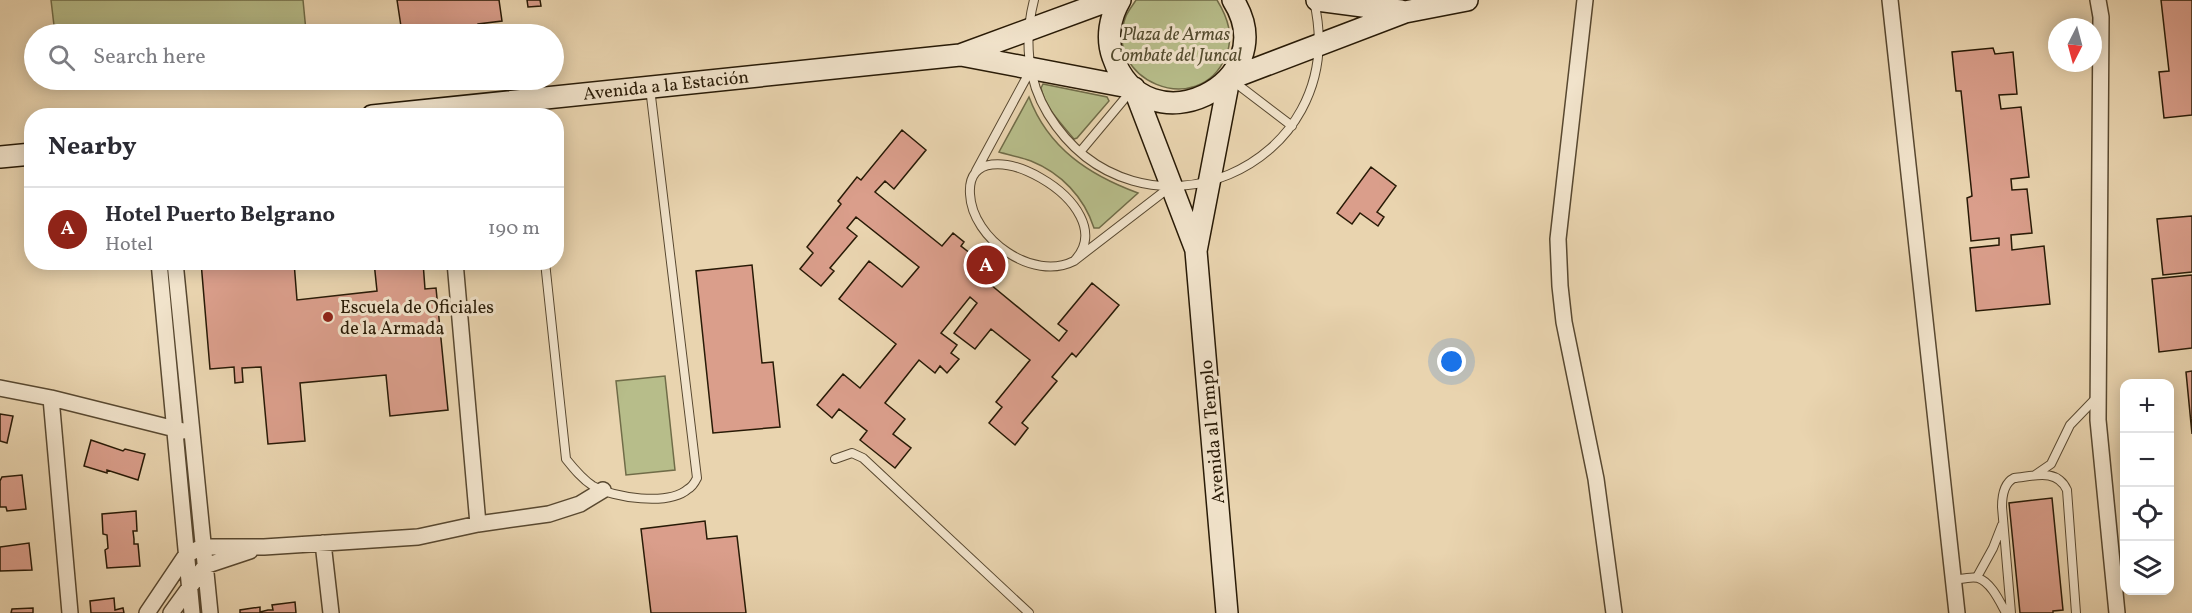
<!DOCTYPE html>
<meta charset="utf-8">
<style>
body{margin:0;font-family:Vollkorn,serif;background:#f2f2f3;color:#2b2b33}
.controls{position:absolute;right:18px;bottom:18px;display:grid;overflow:hidden;border-radius:12px;box-shadow:0 3px 15px #0003}
.controls button{width:54px;height:54px;display:grid;place-items:center;padding:0;border:0;border-bottom:2px solid #e1e1e2;background:#fff;color:#2b2b33;font:30px sans-serif}
.compass{position:absolute;left:2048px;top:18px;width:54px;height:54px;border-radius:50%;background:#fff;box-shadow:0 3px 15px #0003;rotate:186deg}
.you{position:absolute;left:1452px;top:362px;width:21px;height:21px;margin:-15px;border:4px solid #fff;border-radius:50%;background:#1a73e8;box-shadow:0 0 0 9px #1a73e833}
.badge{display:grid;place-items:center;width:39px;height:39px;border-radius:50%;background:#8f2418;color:#fff;font-size:20px;font-weight:700}
.pin{position:absolute;translate:-50% -50%;border:3px solid #fff;box-shadow:0 2px 6px #0006}
.list{margin:0;padding:0;list-style:none}
h2{display:flex;justify-content:space-between;align-items:center;height:78px;margin:0;padding:0 24px;font-size:26px}
h2 small{font-size:20px;font-weight:400;color:#7c7c81}
.list li{display:grid;grid-template-columns:39px 1fr auto;gap:18px;align-items:center;box-sizing:border-box;height:84px;padding:0 24px;border-top:2px solid #e1e1e2}
.list b{display:block;font-size:22px;white-space:nowrap}
.list p{margin:0;font-size:20px;white-space:nowrap;color:#7c7c81}
.list em{font-size:20px;font-style:normal;color:#7c7c81}
.icon{flex:none;width:33px;height:33px;fill:none;stroke:currentColor;stroke-width:2;stroke-linecap:round;stroke-linejoin:round}
.map{position:relative;flex:none;width:2192px;height:613px;overflow:hidden}
.search{position:absolute;background:#fff;box-shadow:0 3px 15px #0003;left:24px;top:24px;width:540px;height:66px;display:flex;align-items:center;gap:15px;box-sizing:border-box;padding:0 21px;border-radius:33px;color:#7c7c81;font-size:22px}
.panel{position:absolute;background:#fff;box-shadow:0 3px 15px #0003;left:24px;top:108px;width:540px;height:162px;border-radius:24px}
.map>svg:first-child{display:block}
.green{fill:#b7bd8a;stroke:#706c48;stroke-width:1.5}
.building{fill:#da9e8b;stroke:#281a06;stroke-width:1.5}
.lines{fill:none;stroke-linecap:round;stroke-linejoin:round}
.lane-casing{stroke:#584830;stroke-width:10}
.street-casing{stroke:#584830;stroke-width:18}
.secondary-casing{stroke:#281a06;stroke-width:24}
.lane{stroke:#f1e3cb;stroke-width:8}
.street{stroke:#f1e3cb;stroke-width:15}
.secondary{stroke:#f1e3cb;stroke-width:21}
.poi-dot{fill:#8f2418;stroke:#f1e3cb;stroke-width:2}
.labels{text-anchor:middle;stroke-width:6;stroke-linejoin:round;paint-order:stroke}
.park-label{font-size:18px;font-style:italic;fill:#534b2e;stroke:#f1e3cb}
.street-label{font-size:18px;fill:#281a06;stroke:#f1e3cb}
.poi-label{font-size:18px;fill:#281a06;stroke:#f1e3cb;text-anchor:start}
</style>
<div class="map">
<svg width="2192" height="613" viewBox="0 0 2192 613">
<rect width="100%" height="100%" fill="#e9d4af"/>
<filter id="stains"><feTurbulence type="fractalNoise" baseFrequency=".00333" numOctaves="4"/><feColorMatrix values="0 0 0 0 .2 0 0 0 0 .09 0 0 0 0 .02 0 0 0 .5 -.17"/></filter>
<radialGradient id="worn" r=".72"><stop offset=".6" stop-color="#630" stop-opacity="0"/><stop offset="1" stop-color="#630" stop-opacity=".3"/></radialGradient>
<path class="green" d="M51,0H303L306,31L278,34H55Z
M1136,0H1217C1228,18 1234,36 1226,56C1199,121 1101,80 1126,16C1128,11 1133,5 1136,0Z
M1043,84L1107,97L1109,101L1077,138L1074,139C1061,123 1045,108 1041,88Z
M1029,97C1048,148 1089,175 1138,193L1099,228H1094C1084,197 1061,173 1031,161C1020,157 1009,155 999,152Z
M665,376L675,470L626,475L616,381Z"/>
<path class="building" d="M397,0H499L502,21L478,24V29L432,34H423L422,31L402,33Z
M527,0H540L541,6L528,7Z
M2161,0H2192V115L2164,118L2159,72L2169,71Z
M1993,48L1995,54L2013,52L2017,94L1999,95L2001,109L2021,107L2029,177L2011,179L2012,190L2027,189L2032,233L2011,235L2012,250L2044,246L2050,304L1976,311L1970,248L1999,245V238L1971,241L1967,198L1972,196L1961,91H1956L1952,52Z
M902,130L926,150L894,189L885,181L875,192L942,246L953,233L964,242L961,246L980,261L983,257L996,267L985,280L1059,341L1067,331L1058,324L1092,283L1119,305L1076,357L1072,353L1052,377L1057,381L1022,423L1028,428L1015,445L989,423L1002,407L996,402L1030,360L991,329L975,349L954,333L977,303L970,297L941,333L957,345L951,353L959,359L947,373L940,366L935,373L919,360L885,403L905,419L893,434L911,448L895,468L860,440L867,431L839,409L832,418L817,405L843,374L860,388L896,344L839,299L869,261L902,287L919,267L856,217L847,228L857,236L830,268L834,271L821,286L800,269L813,253L807,247L841,204L838,201L857,177L861,180Z
M1371,167L1396,186L1377,212L1384,217L1378,226L1360,213L1352,224L1337,213Z
M2192,216V272L2163,275L2157,219Z
M201,262H294L297,300L377,291L374,262H423L425,289L436,288L448,410L390,416L386,375L300,383L305,441L268,444L261,367L242,368L243,382L235,383L234,367L210,369Z
M752,265L762,363L773,362L780,427L713,433L696,271Z
M2192,275V348L2159,352L2152,279Z
M2192,371V434L2186,372Z
M0,414L13,416L7,443L0,441Z
M91,440L123,451L125,449L145,454L138,480L107,470V473L84,466Z
M22,475L26,509L7,511L6,507H0V481L2,477Z
M2052,498L2063,610L2053,611V613H2020L2009,503Z
M136,511L137,531H133L134,539V544H138L140,566L107,568L105,550L108,548L107,535L103,534L102,514Z
M705,521L707,539L737,536L746,613H651L641,529Z
M29,543L32,570L0,571V547Z
M114,598L115,610L123,608L124,613H91L90,601Z
M295,602L296,613H240V610L260,607V612L268,610H273L272,605Z
M33,608V613H11L12,609Z"/>
<g class="lines">
<defs>
<path id="lane" d="M1034,0C1024,39 1027,80 1048,114C1137,258 1353,169 1314,1
M1233,81L1292,126
M527,101L529,116
M1080,152L1131,91
M976,171L1030,71
M1074,261C1129,205 965,118 970,194C972,239 1033,282 1074,261L1170,187
M545,262L566,459C574,469 582,479 593,486C613,498 669,506 688,489C692,487 695,482 697,478L650,88
M835,459L852,453L863,458L1029,613
M2035,475L2051,464L2070,425L2097,397
M1977,577L1993,548L2002,525
M1954,580C1961,579 1972,576 1978,578C1991,582 2000,602 2006,613
M2011,613L2002,507C2002,497 2004,483 2014,478C2034,476 2057,468 2067,490L2076,613"/>
<path id="street" d="M1585,0L1558,239L1560,286L1564,322L1596,479L1614,613
M1890,0L1957,613
M2098,0L2101,17L2098,420L2117,613
M159,262L192,613
M175,262L210,613
M455,262L478,524
M0,388L51,398L183,431
M51,398L70,613
M323,543L331,613
M147,613L186,555L202,547H264L418,537L478,524L549,514L580,504L603,490
M171,613L205,566L250,551"/>
<path id="secondary" d="M1120,0C1110,17 1106,38 1113,57C1145,151 1286,84 1233,0
M1317,0L1401,11
M961,55L1134,88L1196,250
M372,116L960,55L1110,0
M0,157L32,154
M1227,613L1196,251L1229,79L1405,12L1467,0"/>
</defs>
<use href="#lane" class="lane-casing"/>
<use href="#street" class="street-casing"/>
<use href="#secondary" class="secondary-casing"/>
<use href="#lane" class="lane"/>
<use href="#street" class="street"/>
<use href="#secondary" class="secondary"/>
</g>
<circle class="poi-dot" cx="328" cy="317" r="6"/>
<g class="labels">
<g class="park-label">
<text x="1176" y="40">Plaza de Armas<tspan x="1176" dy="21">Combate del Juncal</tspan></text>
</g>
<g class="street-label">
<text transform="translate(666 85) rotate(-6)" y="6">Avenida a la Estación</text>
<text transform="translate(1212 432) rotate(-95)" y="6">Avenida al Templo</text>
</g>
<g class="poi-label">
<text x="340" y="313">Escuela de Oficiales<tspan x="340" dy="21">de la Armada</tspan></text>
</g>
</g>
<rect width="100%" height="100%" filter="url(#stains)"/>
<rect width="100%" height="100%" fill="url(#worn)"/>
</svg>
<div class="controls">
<button>+</button>
<button>−</button>
<button><svg class="icon" aria-label="locate" viewBox="0 0 24 24"><circle cx="12" cy="12" r="6"/><path d="M12 2v4M12 18v4M2 12h4M18 12h4"/></svg></button>
<button><svg class="icon" aria-label="layers" viewBox="0 0 24 24"><path d="M12 4l9 5-9 5-9-5zM3 14l9 5 9-5"/></svg></button>
</div>
<svg class="compass" viewBox="-18 -18 36 36"><path d="M0-13l5 13h-10z" fill="#e53935"/><path d="M0 13l5-13h-10z" fill="#7c7c81"/></svg>
<div class="you"></div>
<div class="pin badge" style="left:986px;top:265px">A</div>
<div class="search"><svg class="icon" aria-label="search" viewBox="0 0 24 24"><circle cx="10" cy="10" r="6"/><path d="M15 15l6 6"/></svg>Search here</div>
<section class="panel">
<h2>Nearby<small></small></h2>
<ul class="list">
<li><span class="badge">A</span><div><b>Hotel Puerto Belgrano</b><p>Hotel</p></div><em>190 m</em></li>
</ul>
</section>
</div>
